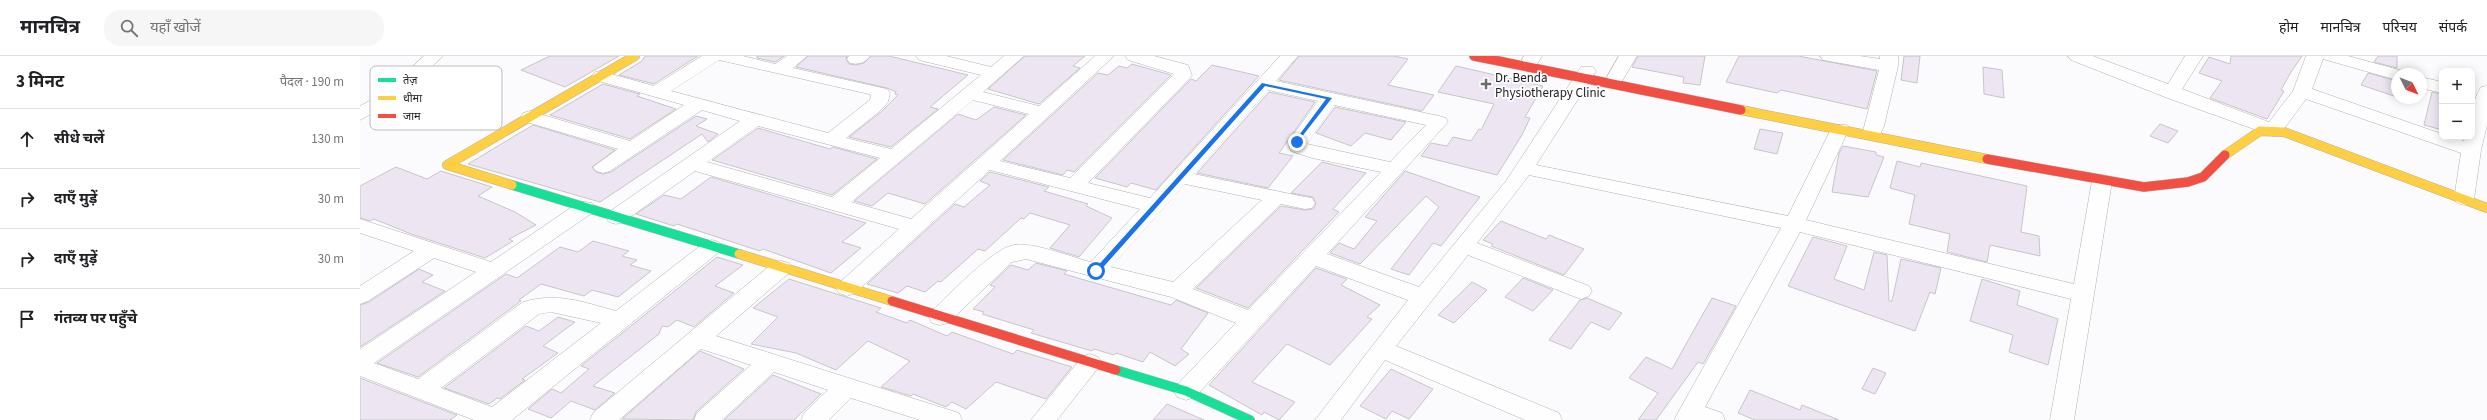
<!DOCTYPE html>
<html lang="hi">
<meta charset="utf-8">
<style>
body{margin:0;font-family:"Source Sans 3","Noto Sans Devanagari",sans-serif;background:#f6f6f6;color:#202124}
.controls{position:absolute;right:12px;top:12px;display:grid;overflow:hidden;border-radius:8px;box-shadow:0 2px 10px #0003}
.controls button{width:36px;height:36px;display:grid;place-items:center;padding:0;border:0;border-bottom:1px solid #e0e0e0;background:#fff;color:#202124;font:20px sans-serif}
.compass{position:absolute;left:2031px;top:12px;width:36px;height:36px;border-radius:50%;background:#fff;box-shadow:0 2px 10px #0003;rotate:132deg}
.stop{position:absolute;width:12px;height:12px;margin:-9px;border:3px solid #1a73e8;border-radius:50%;background:#fff}
.stop.end{background:#1a73e8;border-color:#fff;box-shadow:0 1px 4px #0008}
.list{margin:0;padding:0;list-style:none}
h2{display:flex;justify-content:space-between;align-items:center;height:52px;margin:0;padding:0 16px;font-size:17px}
h2 small{font-size:13px;font-weight:400;color:#757577}
.list li{display:grid;grid-template-columns:26px 1fr auto;gap:12px;align-items:center;box-sizing:border-box;height:60px;padding:0 16px;border-top:1px solid #e0e0e0}
.list b{display:block;font-size:15px;white-space:nowrap}
.list em{font-size:13px;font-style:normal;color:#757577}
.icon{flex:none;width:22px;height:22px;fill:none;stroke:currentColor;stroke-width:2;stroke-linecap:round;stroke-linejoin:round}
.map{position:relative;flex:none;width:2127px;height:364px;overflow:hidden}
header{display:flex;align-items:center;gap:24px;box-sizing:border-box;height:56px;padding:0 20px;background:#fff;border-bottom:1px solid #e0e0e0}
header strong{font-size:19px}
nav{display:flex;gap:22px;margin-inline-start:auto;font-size:14px}
.search{width:280px;height:36px;background:#f6f6f6;display:flex;align-items:center;gap:10px;box-sizing:border-box;padding:0 14px;border-radius:16px;color:#757577;font-size:15px}
main{display:flex}
aside{flex:1;background:#fff}
.map>svg:first-child{display:block}
.building{fill:#ede5f2;stroke:#c7c6c8}
.lines{fill:none;stroke-linecap:round;stroke-linejoin:round}
.street-casing{stroke:#b1b0b2;stroke-width:1}
.fast-casing{stroke:#b1b0b2;stroke-width:10}
.slow-casing{stroke:#b1b0b2;stroke-width:10}
.jam-casing{stroke:#b1b0b2;stroke-width:10}
.street{fill:#fefeff;fill-rule:evenodd}
.fast{stroke:#16e098;stroke-width:9}
.slow{stroke:#ffcf43;stroke-width:9}
.jam{stroke:#f24e42;stroke-width:9}
.route{fill:#1a73e8}
.poi-dot{fill:#6b6a6c;stroke:#fff;stroke-width:1.5}
.labels{text-anchor:middle;stroke-width:3.5;stroke-linejoin:round;paint-order:stroke}
.poi-label{font-size:13px;fill:#1d1c1e;stroke:#fff;text-anchor:start}
.key{fill:#fff;stroke:#bbbbbc;stroke-width:1}
.key-label{font-size:11px;fill:#1d1c1e}
</style>
<header>
<strong>मानचित्र</strong>
<div class="search"><svg class="icon" aria-label="search" viewBox="0 0 24 24"><circle cx="10" cy="10" r="6"/><path d="M15 15l6 6"/></svg>यहाँ खोजें</div>
<nav><a>होम</a><a>मानचित्र</a><a>परिचय</a><a>संपर्क</a></nav>
</header>
<main>
<aside>
<h2>3 मिनट<small>पैदल · 190 m</small></h2>
<ul class="list">
<li><svg class="icon" aria-label="ahead" viewBox="0 0 24 24"><path d="M12 20V5M6 11l6-6 6 6"/></svg><div><b>सीधे चलें</b></div><em>130 m</em></li>
<li><svg class="icon" aria-label="right" viewBox="0 0 24 24"><path d="M7 20v-9h11M14 6l5 5-5 5"/></svg><div><b>दाएँ मुड़ें</b></div><em>30 m</em></li>
<li><svg class="icon" aria-label="right" viewBox="0 0 24 24"><path d="M7 20v-9h11M14 6l5 5-5 5"/></svg><div><b>दाएँ मुड़ें</b></div><em>30 m</em></li>
<li><svg class="icon" aria-label="arrive" viewBox="0 0 24 24"><path d="M6 21V4h12l-3 4 3 4H6"/></svg><div><b>गंतव्य पर पहुँचे</b></div></li>
</ul>
</aside>
<div class="map">
<svg width="2127" height="364" viewBox="0 0 2127 364">
<rect width="100%" height="100%" fill="#fbfafc"/>
<path class="building" d="M190,0H259L205,31L161,14Z
M285,0H338L294,28L259,19L282,5Z
M397,0H424L415,6L397,2Z
M448,0H487L486,3L489,8L496,9L504,7L511,0H529L608,19L570,51L578,53L531,91L489,81L521,56L538,39L535,38L536,36L527,32L436,11Z
M665,0H725L713,10L720,12L679,48L628,33Z
M939,0H1034L1048,3L1028,29L1074,39L1062,55L919,24Z
M1278,0H1345L1340,29L1323,27L1324,21L1272,11Z
M1379,0H1438L1517,15L1507,53L1421,34L1417,37L1366,26Z
M1544,0H1560L1557,27L1541,24Z
M1871,0H1942L1931,16L1921,34L1924,35L1907,63L1850,42L1862,25L1839,17L1849,1L1870,8Z
M2018,0H2037V12L2014,6Z
M772,8L811,19L714,116L707,114L703,119L643,104L738,17L748,19L759,10L767,12Z
M852,9L899,20L796,134L771,127L767,131L735,122L831,23L836,25Z
M1096,10L1183,30L1165,61L1170,62L1162,79L1137,119L1061,100L1071,87L1087,90L1093,81L1111,85L1119,73L1121,74L1134,48L1078,36Z
M1623,11L1642,14L1644,42L1624,38Z
M2008,17L2037,25V41L2001,29Z
M243,28L280,38L277,40L316,53L270,83L190,59Z
M909,36L955,46L919,97L933,100L908,132L837,117Z
M2072,36L2082,38V74L2064,69Z
M634,51L666,59L565,148L528,137L512,150L494,145L598,58L616,64Z
M975,51L1046,66L1031,84L1005,77L991,90L956,77Z
M336,60L347,63L336,70L358,78L348,86L342,78L240,146L108,108L173,69L255,94L232,111L236,116L243,118L251,116Z
M1800,68L1818,75L1808,87L1790,80Z
M398,72L470,93L473,91L517,103L472,139L352,104Z
M1400,73L1423,77L1417,98L1394,93Z
M1483,90L1516,96V99L1524,101L1508,141L1472,136L1479,97Z
M1537,105L1560,111L1561,107L1667,130L1661,176L1679,180L1680,200L1630,189L1627,206L1587,196L1590,178L1549,168L1555,139L1530,132Z
M962,106L1006,117L973,153L979,156L888,252L836,232L921,150L945,154L953,153L956,148L953,141L931,137Z
M36,111L67,123L81,115L132,131L118,140L155,156L176,169L149,183L153,185L125,202L51,178L14,163L10,165L0,162V130Z
M1045,115L1120,141L1081,190L1073,187L1049,219L1031,213L1079,151L1066,140L1000,208L970,197L979,187L994,193L1017,165L1005,161Z
M630,116L689,131L684,135L728,148L726,150L752,162L719,201L690,192L710,169L670,157L664,163L661,162L625,195L618,193L581,226L578,225L565,236L547,230L538,237L507,228L595,148L604,151L630,129L620,125Z
M351,121L506,167L482,186L501,192L471,217L403,193L400,195L317,168L314,170L276,158L304,139L321,143Z
M1141,165L1186,183L1189,179L1224,193L1204,219L1131,190L1133,188L1123,184Z
M1453,181L1487,190L1474,223L1504,234L1514,196L1527,199L1529,245H1532L1541,203L1581,212L1575,238L1570,236L1555,275L1428,230Z
M233,185L269,195L262,200L277,204L270,209L291,215L258,241L232,234L224,240L181,228L159,244L161,245L58,321L17,307L146,218L157,222L200,191L218,196Z
M357,201L383,209L355,230L374,237L334,271L317,264L308,271L302,270L299,278L233,330L255,337L235,354L211,345L191,362L168,353L192,333L201,337L229,313L221,310Z
M676,207L707,215L704,218L811,249L816,244L848,257L821,293L829,298L815,310L790,296L783,306L756,297L754,299L734,293L732,295L671,277L674,274L622,258L624,256L613,253L635,231L630,229L651,209L668,214Z
M956,212L987,223L981,229L1020,249L1007,261L1012,263L970,309L927,288L892,326L935,346L919,364L904,356L902,359L849,329Z
M59,213L73,219L62,226L85,235L0,291V249L9,246Z
M1163,222L1193,234L1173,255L1145,241Z
M429,223L521,252L516,256L547,267L550,264L587,280L592,276L653,298L657,294L712,311L686,343L636,326L606,353L592,346L586,351L553,338L551,340L521,331L550,305L508,285L476,314L436,297L391,288L418,261L393,252Z
M1622,223L1660,235L1657,249L1698,263L1688,309L1649,296L1653,279L1610,265Z
M1112,226L1127,234L1094,267L1078,259Z
M1227,242L1262,257L1249,274L1231,266L1211,293L1189,284L1220,244Z
M1352,242L1376,250L1343,308L1338,306L1296,364H1278L1298,337L1269,322L1286,301L1312,313Z
M198,261L215,266L183,290L198,297L162,323L165,324L140,343L137,342L129,348L84,332L166,270L179,275Z
M340,295L384,313L336,356L333,364L262,363Z
M1513,312L1526,317L1515,338L1502,333Z
M1031,313L1073,333L1049,363L1032,355L1026,363L1000,350Z
M413,319L461,338L434,364H364Z
M0,322L97,359L90,364H0Z
M1390,334L1440,354L1442,349L1479,364H1395L1378,357Z
M807,348L844,364H793Z"/>
<g class="lines">
<defs>
<path id="street" d="M64,0H83L36,45L0,64V50L24,37Z
M342,0H383L415,8L427,0H447L433,12L527,33L530,37L528,46L520,55L486,82L531,93L621,19L559,4L556,0H586L631,11L644,0H664L623,36L679,50L735,0H754L640,105L710,122L814,18L768,4L765,0H794L828,9L832,19L829,23L728,127L790,142L920,0H938L916,25L1079,60L1086,62L1088,66L967,198L1059,231L1146,125L1221,11H1233L1236,15L1176,109L1428,160L1471,73L1473,69H1487L1489,73L1446,164L1714,228L1732,125L1735,121L1742,119L1749,121L1752,125L1714,364H1690L1711,243L1440,176L1345,351L1362,357L1365,364H1314L1421,172L1169,119L1117,187L1229,230L1232,235L1229,240L1221,243L1213,240L1108,199L1036,290L1199,357L1202,364H1165L1025,304L981,364H955L1048,244L956,210L835,341L826,344L817,341L814,335L817,329L876,267L811,241L666,203L652,206L588,267L580,269L572,267L569,261L572,255C589,239 633,192 654,189C675,186 710,201 731,206L780,153L630,114L495,237L487,240L479,237L476,232L479,227L539,173L335,115L263,166L256,168L249,166L246,161L249,156L380,65L342,54L250,115L243,117L236,115L233,111L258,93L163,65L161,61L163,57L170,55L270,85L324,49L235,24L232,20L235,16L241,15L294,30ZM359,4L509,38L511,39L510,44L468,77L311,35ZM908,34L958,45L928,86L931,95L952,102L1021,116L888,254L833,233L921,148L945,153L952,152L955,147L952,142L945,141L834,118ZM613,44L669,58L551,163L491,146ZM974,49L1066,69L1030,106L947,88ZM398,70L520,102L472,141L347,106ZM825,128L902,144L813,226L751,211Z
M489,0H510C505,7 498,9 490,7L487,3Z
M1164,0H1182L1177,8H1165L1162,4Z
M1259,0H1277L1262,25H1250L1247,21Z
M1460,0H1500L1520,3V0H1538V10L1524,70L1518,83H1504L1502,79L1519,14L1469,5L1463,4Z
M1708,0H1733L1808,28L1825,0H1843L1822,33L1909,66L1933,35L1946,0H1988L2043,15L2045,18H2037V24L1963,3L1952,33L2082,78V81H2092L2104,85L2105,81H2112C2112,65 2111,45 2121,31L2127,30V69L2121,94L2114,143L2111,147L2104,149L2097,147L2094,143L2101,97L1946,43L1920,78L1913,80L1805,41L1711,4Z
M2061,21L2082,26V37L2061,32Z
M225,146L232,147L235,152L232,157L14,307L58,323L163,246C198,236 222,246 256,255L345,186L352,184L359,186L363,191L359,196L152,364H114L0,320V293L116,216L74,202L8,245L0,248V230L54,195L0,177V163L131,206L218,147ZM191,256L241,267L132,351L81,332L179,258Z
M421,205L429,207L432,212L429,217L356,280L599,357L602,364H560L491,342L469,364H441L444,357L468,334L414,316L362,364H334L337,357L391,309L341,293L259,364H230L233,357L413,207Z
M730,298L738,301L742,307L697,364H671L722,301Z"/>
<path id="fast" d="M152,129L379,198
M756,314L826,335L890,364"/>
<path id="slow" d="M1381,54L1627,103
M1865,99L1900,75L1924,76L2127,152
M152,129L87,109L275,0
M379,198L532,245"/>
<path id="jam" d="M1114,0L1381,54
M1627,103L1784,131L1828,126L1843,121L1865,99
M532,245L756,314"/>
</defs>
<use href="#street" class="street-casing"/>
<use href="#fast" class="fast-casing"/>
<use href="#slow" class="slow-casing"/>
<use href="#jam" class="jam-casing"/>
<use href="#street" class="street"/>
<use href="#fast" class="fast"/>
<use href="#slow" class="slow"/>
<use href="#jam" class="jam"/>
</g>
<path class="route" d="M902,27L972,42L937,87L934,86L966,43L905,30L738,217H734V214Z"/>
<path class="poi-dot" d="M1124 22h4v4h4v4h-4v4h-4v-4h-4v-4h4z"/>
<g class="labels">
<g class="poi-label">
<text x="1135" y="26">Dr. Benda<tspan x="1135" dy="15">Physiotherapy Clinic</tspan></text>
</g>
</g>
<rect x="10" y="10" width="132" height="64" rx="6" class="key"/>
<rect x="18" y="22" width="18" height="4" fill="#16e098"/>
<rect x="18" y="40" width="18" height="4" fill="#ffcf43"/>
<rect x="18" y="58" width="18" height="4" fill="#f24e42"/>
<g class="key-label">
<text x="43" y="28">तेज़</text>
<text x="43" y="46">धीमा</text>
<text x="43" y="64">जाम</text>
</g>
</svg>
<div class="controls">
<button>+</button>
<button>−</button>
</div>
<svg class="compass" viewBox="-18 -18 36 36"><path d="M0-13l5 13h-10z" fill="#e53935"/><path d="M0 13l5-13h-10z" fill="#757577"/></svg>
<div class="stop" style="left:736px;top:215px"></div>
<div class="stop end" style="left:937px;top:86px"></div>
</div>
</main>
